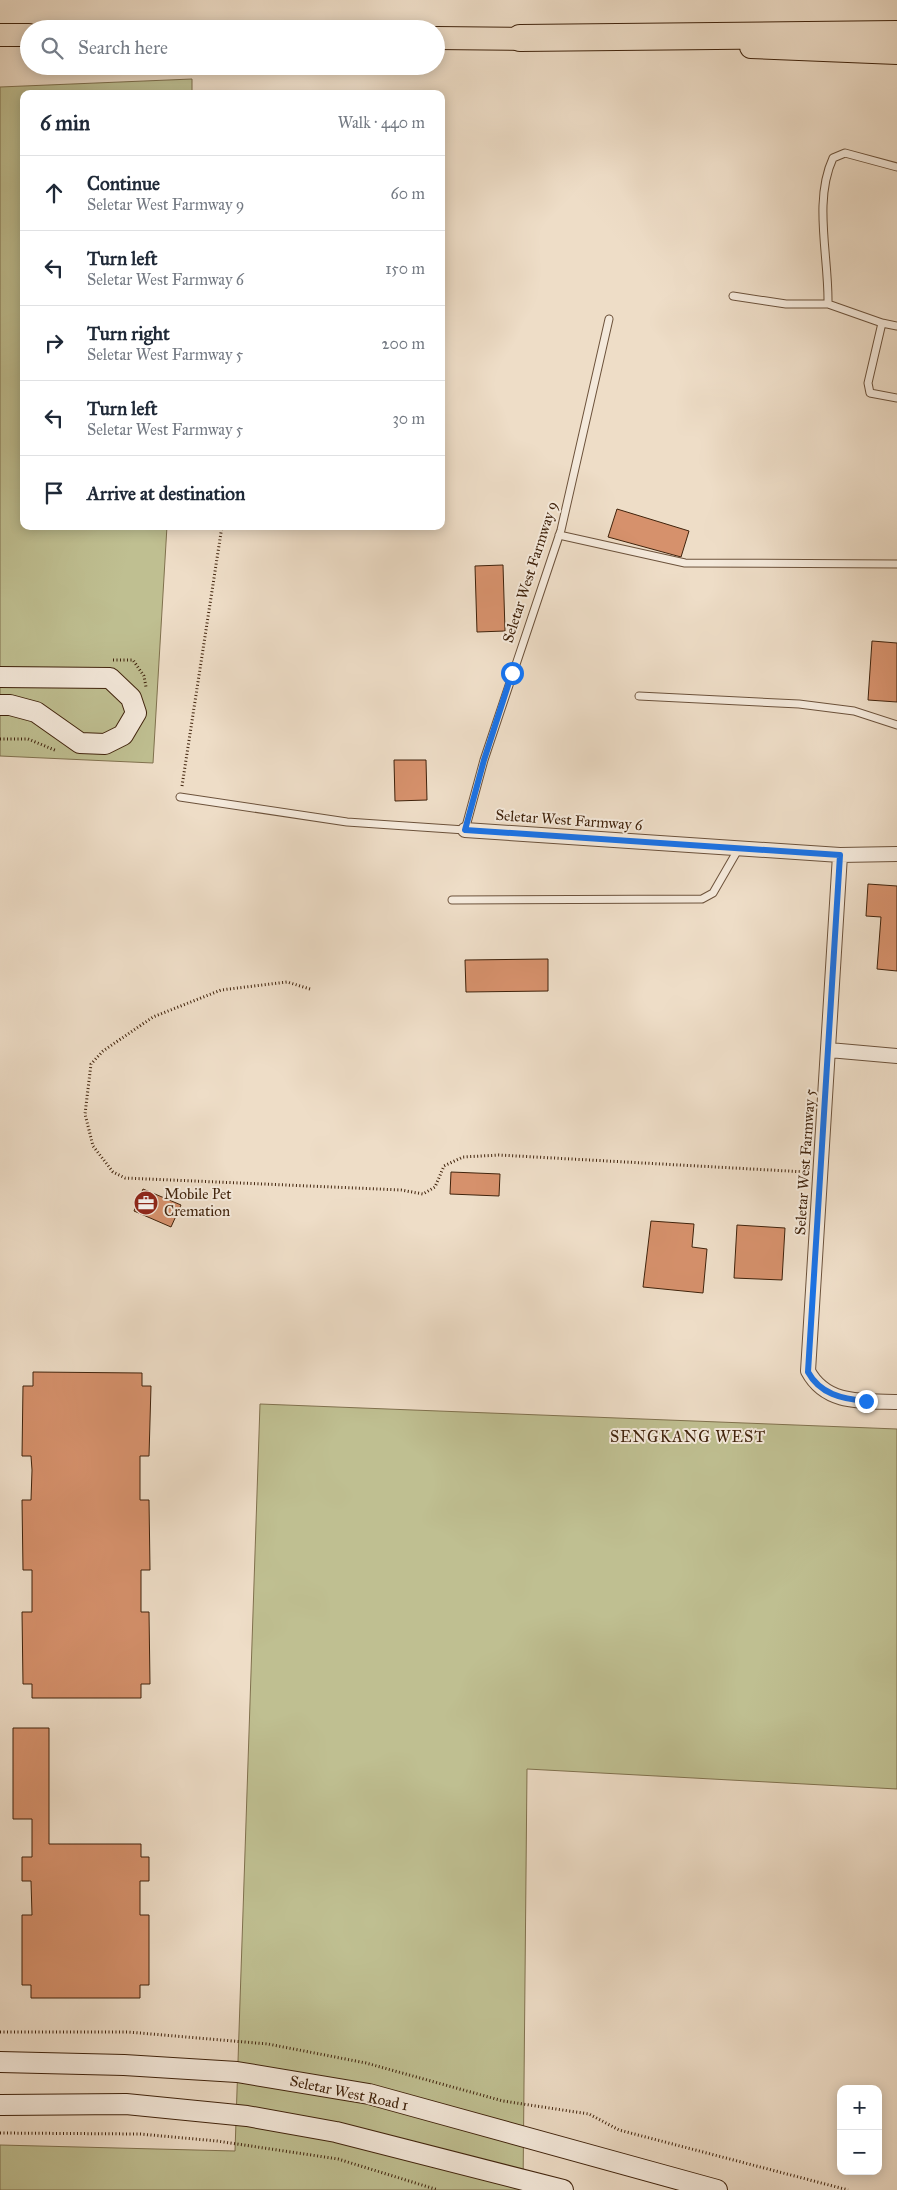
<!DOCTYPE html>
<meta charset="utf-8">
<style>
body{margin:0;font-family:"IM FELL Great Primer",serif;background:#f2f2f3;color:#1f2937}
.controls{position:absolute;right:15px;bottom:15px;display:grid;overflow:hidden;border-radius:10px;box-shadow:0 2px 12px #0003}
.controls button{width:45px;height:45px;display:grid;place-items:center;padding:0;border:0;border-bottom:1px solid #e0e1e3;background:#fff;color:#1f2937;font:25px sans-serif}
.stop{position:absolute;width:15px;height:15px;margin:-11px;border:4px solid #1a73e8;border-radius:50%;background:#fff}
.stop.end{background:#1a73e8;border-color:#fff;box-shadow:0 1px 5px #0008}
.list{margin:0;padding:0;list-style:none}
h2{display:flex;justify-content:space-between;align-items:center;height:65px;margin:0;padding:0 20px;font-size:21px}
h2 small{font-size:16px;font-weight:400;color:#747a83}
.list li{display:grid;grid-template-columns:32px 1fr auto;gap:15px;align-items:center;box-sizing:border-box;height:75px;padding:0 20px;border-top:1px solid #e0e1e3}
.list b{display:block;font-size:19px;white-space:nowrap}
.list p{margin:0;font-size:16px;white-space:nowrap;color:#747a83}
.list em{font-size:16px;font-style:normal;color:#747a83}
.icon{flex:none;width:28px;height:28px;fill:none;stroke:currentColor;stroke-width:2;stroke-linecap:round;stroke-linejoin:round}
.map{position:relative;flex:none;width:897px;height:2190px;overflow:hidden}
.search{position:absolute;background:#fff;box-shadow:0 2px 12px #0003;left:20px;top:20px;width:425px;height:55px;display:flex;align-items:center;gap:12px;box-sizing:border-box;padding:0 18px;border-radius:28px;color:#747a83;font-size:19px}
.panel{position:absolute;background:#fff;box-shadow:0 2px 12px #0003;left:20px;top:90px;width:425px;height:440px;border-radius:10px}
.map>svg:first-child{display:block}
.green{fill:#bfbf91;stroke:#80714e}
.building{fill:#d6916c;stroke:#40230c}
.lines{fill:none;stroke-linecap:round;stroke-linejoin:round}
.lane-casing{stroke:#6c523b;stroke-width:9}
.street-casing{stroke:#6c523b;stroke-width:16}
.secondary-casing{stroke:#40230c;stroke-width:22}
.primary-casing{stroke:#40230c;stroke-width:24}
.highway-casing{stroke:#40230c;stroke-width:28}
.path{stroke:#40230c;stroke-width:3;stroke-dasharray:1 2.5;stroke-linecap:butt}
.lane{stroke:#f4e9db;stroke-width:7}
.street{stroke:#f4e9db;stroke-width:14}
.secondary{stroke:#f4e9db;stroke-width:20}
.primary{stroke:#eeddc7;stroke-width:22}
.highway{stroke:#eeddc7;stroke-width:26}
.route{stroke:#1a73e8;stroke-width:6}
.labels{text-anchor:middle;stroke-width:4;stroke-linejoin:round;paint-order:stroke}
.street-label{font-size:15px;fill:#40230c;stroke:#f4e9db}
.poi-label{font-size:15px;fill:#40230c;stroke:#f4e9db;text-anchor:start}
.neighbourhood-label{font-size:16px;letter-spacing:1px;fill:#40230c;stroke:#f4e9db}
</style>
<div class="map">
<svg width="897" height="2190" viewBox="0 0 897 2190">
<rect width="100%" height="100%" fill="#eeddc7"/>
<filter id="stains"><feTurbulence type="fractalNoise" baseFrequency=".004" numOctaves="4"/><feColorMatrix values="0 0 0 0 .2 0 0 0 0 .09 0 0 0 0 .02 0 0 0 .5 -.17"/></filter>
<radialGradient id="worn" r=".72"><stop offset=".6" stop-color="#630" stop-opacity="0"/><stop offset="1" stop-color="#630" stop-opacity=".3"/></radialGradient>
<path class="green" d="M192,79V94H24V526H167L153,763L0,756V87Z
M260,1404L897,1429V1789L527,1769L523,2190H0V2145L235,2151Z"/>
<path class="building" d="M617,509L689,531L681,557L608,537Z
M503,565L505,631L477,632L475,566Z
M872,641L897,643V702L868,700Z
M394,760H426L427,800L395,801Z
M868,884L897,886V971L877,969L881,917L866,916Z
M548,959V991L466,992L465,960Z
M451,1172L500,1174L499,1196L450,1194Z
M143,1189L181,1205L171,1227L134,1211Z
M651,1221L694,1224L692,1247L707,1249L703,1293L643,1287Z
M737,1225L785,1228L782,1280L734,1278Z
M33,1372L142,1373V1386H151L149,1456H140V1500H149L150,1570H141V1612H149L150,1684H141V1698H32V1684H23L22,1612H32V1570H23L22,1500H31L32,1470L31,1456H22L23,1386H33Z
M13,1728H49V1844H141V1857H149V1881H140V1915H149V1985H140V1998H31V1985H22V1915H32L31,1881H22V1857H32V1819H13Z"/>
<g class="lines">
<defs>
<path id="lane" d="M733,296L786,304H828L882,323L897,326
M828,304C829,257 813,201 833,158L845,153L897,167
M882,323L868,383L870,393L897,398
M559,535L685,563L897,564
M639,696L799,704L854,711L897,725
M180,797L347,822L465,830L484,760L561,530L609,319
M452,900L702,899L713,893L739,848"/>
<path id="street" d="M465,830L840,855L897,854
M840,855L808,1371C826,1405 863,1401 897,1402
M829,1050L897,1056"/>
<path id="secondary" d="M0,677L110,678L131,698L136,713L123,735L105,744L80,743L36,712L10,705H0
M0,2062L124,2065L237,2072L369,2094L717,2190
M0,2105L126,2104L247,2116L336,2132L563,2190"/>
<path id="primary" d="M0,35H29
M436,38L536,39
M751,47L897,53"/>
<path id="highway" d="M520,38L897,34"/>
</defs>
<use href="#lane" class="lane-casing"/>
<use href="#street" class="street-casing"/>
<use href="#secondary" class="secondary-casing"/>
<use href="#primary" class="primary-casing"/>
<use href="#highway" class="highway-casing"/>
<path class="path" d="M113,660H133L144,676L146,687
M0,739H28L57,751
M182,786L222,526
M310,989L287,982L221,990L153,1017L103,1051L91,1064L85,1114L93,1146L113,1172L125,1178L401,1190L423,1194L435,1187L444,1166L463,1157L499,1155L806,1172
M0,2032H128L268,2044L366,2063L503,2101L589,2114L619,2130L848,2190
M0,2133L140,2134L217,2141L338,2159L438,2190"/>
<use href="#lane" class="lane"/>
<use href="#street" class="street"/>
<use href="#secondary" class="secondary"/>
<use href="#primary" class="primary"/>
<use href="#highway" class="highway"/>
</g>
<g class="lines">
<path class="route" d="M512,673L484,760L465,830L840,855L808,1372C820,1394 842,1399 866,1401"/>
</g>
<defs>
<symbol id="office-disc" viewBox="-11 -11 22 22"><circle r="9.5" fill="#8f2418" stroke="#f4e9db"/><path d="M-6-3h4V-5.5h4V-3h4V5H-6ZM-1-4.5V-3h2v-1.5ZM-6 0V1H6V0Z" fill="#fff"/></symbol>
</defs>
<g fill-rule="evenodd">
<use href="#office-disc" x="132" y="1189" width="28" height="28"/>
</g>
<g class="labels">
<g class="street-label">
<text transform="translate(530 572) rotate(-72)" y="5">Seletar West Farmway 9</text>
<text transform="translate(569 820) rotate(4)" y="5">Seletar West Farmway 6</text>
<text transform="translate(805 1162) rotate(-86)" y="5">Seletar West Farmway 5</text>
<text transform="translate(349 2093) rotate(12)" y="5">Seletar West Road 1</text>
</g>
<g class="poi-label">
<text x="164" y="1199">Mobile Pet<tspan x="164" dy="17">Cremation</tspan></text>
</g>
<g class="neighbourhood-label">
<text x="688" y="1442">SENGKANG WEST</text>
</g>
</g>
<rect width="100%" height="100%" filter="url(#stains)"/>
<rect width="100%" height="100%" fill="url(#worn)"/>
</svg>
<div class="controls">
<button>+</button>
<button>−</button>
</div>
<div class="stop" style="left:512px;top:673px"></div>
<div class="stop end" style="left:866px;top:1401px"></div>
<div class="search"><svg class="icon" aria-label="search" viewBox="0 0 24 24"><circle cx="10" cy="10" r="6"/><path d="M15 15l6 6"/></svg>Search here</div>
<section class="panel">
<h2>6 min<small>Walk · 440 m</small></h2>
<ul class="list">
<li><svg class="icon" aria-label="ahead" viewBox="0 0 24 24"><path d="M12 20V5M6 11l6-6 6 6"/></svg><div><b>Continue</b><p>Seletar West Farmway 9</p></div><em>60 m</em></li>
<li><svg class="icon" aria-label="left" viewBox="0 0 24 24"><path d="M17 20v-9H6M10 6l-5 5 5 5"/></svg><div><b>Turn left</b><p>Seletar West Farmway 6</p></div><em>150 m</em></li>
<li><svg class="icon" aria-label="right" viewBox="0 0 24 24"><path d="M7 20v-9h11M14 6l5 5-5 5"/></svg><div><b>Turn right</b><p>Seletar West Farmway 5</p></div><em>200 m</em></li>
<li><svg class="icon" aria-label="left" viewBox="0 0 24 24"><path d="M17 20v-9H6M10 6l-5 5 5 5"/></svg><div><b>Turn left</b><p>Seletar West Farmway 5</p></div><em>30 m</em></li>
<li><svg class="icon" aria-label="arrive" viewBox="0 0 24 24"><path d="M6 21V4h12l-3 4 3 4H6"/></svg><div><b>Arrive at destination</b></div></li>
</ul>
</section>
</div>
